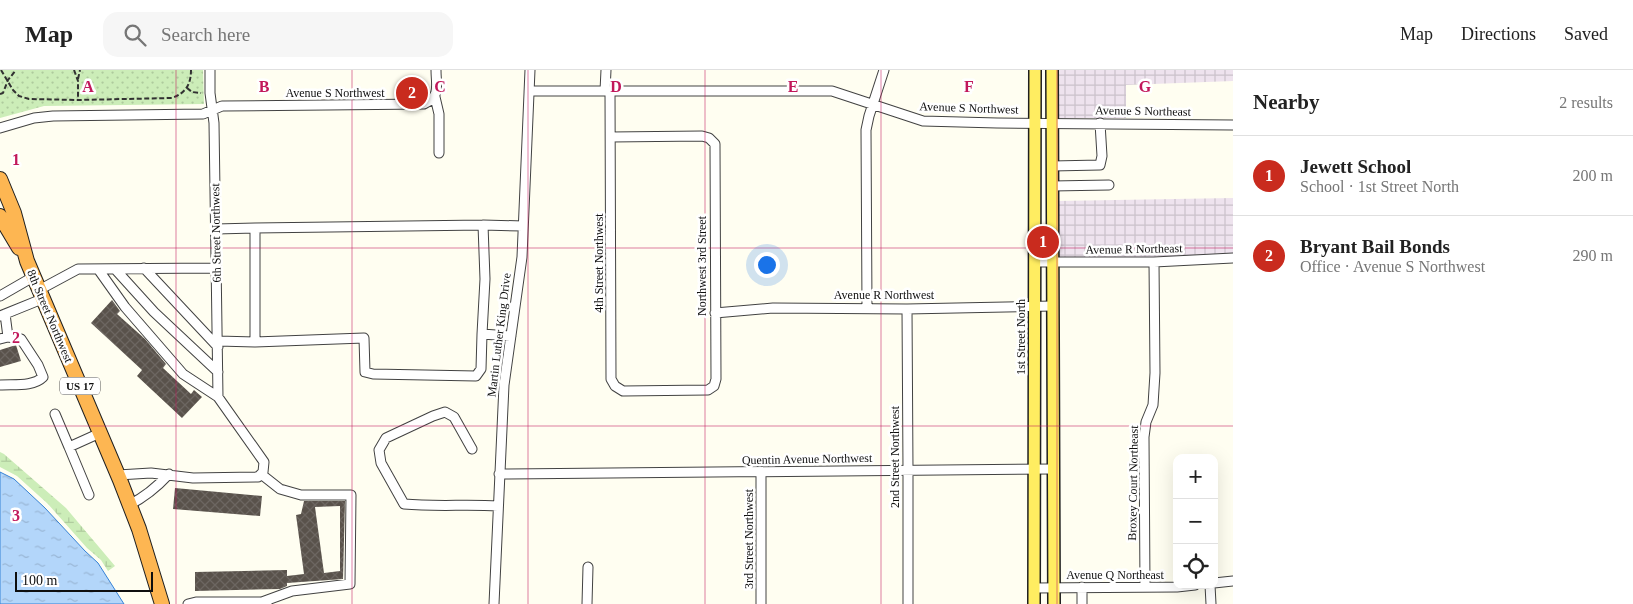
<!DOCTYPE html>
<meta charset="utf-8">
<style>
body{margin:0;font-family:"Times New Roman",serif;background:#f6f6f6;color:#222}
.controls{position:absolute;right:15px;bottom:15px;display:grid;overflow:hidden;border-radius:10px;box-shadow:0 5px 20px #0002}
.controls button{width:45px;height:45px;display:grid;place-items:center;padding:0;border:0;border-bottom:1px solid #e0e0e0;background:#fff;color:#222;font:25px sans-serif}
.scale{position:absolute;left:15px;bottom:12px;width:138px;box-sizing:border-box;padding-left:5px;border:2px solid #0f0f0f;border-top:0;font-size:14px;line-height:18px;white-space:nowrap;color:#0f0f0f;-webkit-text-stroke:4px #fff;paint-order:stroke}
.you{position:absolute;left:766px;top:194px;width:18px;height:18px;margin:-12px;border:4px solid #fff;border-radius:50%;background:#1a73e8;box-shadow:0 0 0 8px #1a73e833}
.badge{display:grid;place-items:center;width:32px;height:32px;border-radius:50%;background:#c92b1e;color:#fff;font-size:16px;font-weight:700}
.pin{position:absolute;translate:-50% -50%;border:2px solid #fff;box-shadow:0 1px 5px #0006}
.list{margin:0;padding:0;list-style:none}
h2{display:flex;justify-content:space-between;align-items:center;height:65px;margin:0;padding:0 20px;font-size:21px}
h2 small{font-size:16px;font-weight:400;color:#767676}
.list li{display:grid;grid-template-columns:32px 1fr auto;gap:15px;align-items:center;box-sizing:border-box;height:80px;padding:0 20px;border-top:1px solid #e0e0e0}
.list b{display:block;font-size:19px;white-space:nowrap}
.list p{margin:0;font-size:16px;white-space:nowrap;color:#767676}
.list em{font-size:16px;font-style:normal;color:#767676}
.icon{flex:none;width:28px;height:28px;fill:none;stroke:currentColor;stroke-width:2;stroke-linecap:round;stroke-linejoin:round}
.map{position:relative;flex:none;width:1233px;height:534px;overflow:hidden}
header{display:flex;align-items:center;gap:30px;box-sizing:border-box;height:70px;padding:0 25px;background:#fff;border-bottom:1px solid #e0e0e0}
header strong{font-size:24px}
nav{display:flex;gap:28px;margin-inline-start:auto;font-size:18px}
.search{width:350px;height:45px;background:#f6f6f6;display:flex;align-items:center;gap:12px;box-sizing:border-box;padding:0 18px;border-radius:15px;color:#767676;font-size:19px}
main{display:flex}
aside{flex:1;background:#fff}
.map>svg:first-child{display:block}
.industrial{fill:url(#industrial-grid)}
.wetland{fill:url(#wetland-marsh)}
.park{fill:url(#park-dots)}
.water{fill:url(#water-ripples);stroke:#3581d6}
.building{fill:url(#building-cross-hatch);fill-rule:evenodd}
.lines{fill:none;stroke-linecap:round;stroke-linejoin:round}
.minor-casing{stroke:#424242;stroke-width:11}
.major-casing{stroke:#202020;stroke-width:14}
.highway-casing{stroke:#202020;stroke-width:16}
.path{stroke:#313131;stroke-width:2;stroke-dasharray:5 2.5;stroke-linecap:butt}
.minor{stroke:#fff;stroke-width:9}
.major{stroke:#ffed61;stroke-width:11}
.highway{stroke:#fdb652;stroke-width:14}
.grid{fill:none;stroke:#c2185b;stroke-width:1;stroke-opacity:0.55}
.labels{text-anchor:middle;stroke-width:5;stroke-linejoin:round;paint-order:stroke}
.shield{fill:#fff;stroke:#575757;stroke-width:1}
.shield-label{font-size:11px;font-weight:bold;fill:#0f0f0f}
.street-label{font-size:12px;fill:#0f0f0f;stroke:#fff}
.grid-label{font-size:16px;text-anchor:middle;font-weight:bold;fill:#c2185b;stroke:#fff;stroke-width:5;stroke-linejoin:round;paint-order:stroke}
</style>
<header>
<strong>Map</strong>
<div class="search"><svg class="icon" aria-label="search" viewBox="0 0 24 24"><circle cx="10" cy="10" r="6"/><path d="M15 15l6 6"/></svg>Search here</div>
<nav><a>Map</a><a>Directions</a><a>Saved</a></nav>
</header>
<main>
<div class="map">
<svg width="1233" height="534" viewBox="0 0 1233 534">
<defs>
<pattern id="industrial-grid" width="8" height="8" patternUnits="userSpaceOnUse" patternTransform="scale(1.25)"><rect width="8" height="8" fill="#eee3ee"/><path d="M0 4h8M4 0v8" fill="none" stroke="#cbc2cb"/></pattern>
<pattern id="wetland-marsh" width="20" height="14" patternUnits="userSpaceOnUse" patternTransform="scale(1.25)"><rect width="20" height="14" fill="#ccedb8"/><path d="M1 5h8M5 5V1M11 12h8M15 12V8" fill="none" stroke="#aeca9d"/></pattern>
<pattern id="park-dots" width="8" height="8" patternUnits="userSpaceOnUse" patternTransform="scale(1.25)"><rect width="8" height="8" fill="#ccedb8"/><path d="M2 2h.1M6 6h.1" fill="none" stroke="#aeca9d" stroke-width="1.8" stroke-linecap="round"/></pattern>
<pattern id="water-ripples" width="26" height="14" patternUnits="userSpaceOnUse" patternTransform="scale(1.25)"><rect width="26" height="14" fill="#b3d6fa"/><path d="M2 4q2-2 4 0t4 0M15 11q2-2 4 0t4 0" fill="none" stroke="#99b6d5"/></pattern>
<pattern id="building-cross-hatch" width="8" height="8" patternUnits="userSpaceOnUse" patternTransform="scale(1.25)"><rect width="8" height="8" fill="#59524b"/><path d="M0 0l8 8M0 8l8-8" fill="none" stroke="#6c6661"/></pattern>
</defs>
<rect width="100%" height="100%" fill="#fffef1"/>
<path class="industrial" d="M1057,0H1233V11L1126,15V48H1057Z
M1233,128V183L1154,187H1057V131Z"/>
<path class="wetland" d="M0,382L4,384L66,438L115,496L108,501L101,490L87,478L48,434L17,406L0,397Z"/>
<path class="park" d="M0,0H203L204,34L44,36L0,48Z"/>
<path class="water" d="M0,402L14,409L45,438L85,481L98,493L124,534H0Z"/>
<path class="building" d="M112,230L120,241L117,244L145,269L166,294L163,298L191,324L194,320L202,327L182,348L137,306L142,300L91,253Z
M16,275L21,291L0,297V280Z
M175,418L262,426L260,446L173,439Z
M304,431H345L343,509L287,513V516L280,519L195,521V502L287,500V506L304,504L296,445L301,444ZM340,436V501L324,503L315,437Z"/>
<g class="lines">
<defs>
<path id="minor" d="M210,0V23L214,53L218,327
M529,21H832L923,51L997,53L1233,55
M605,21L606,0
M610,21L611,309L615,316L623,321L708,320L714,316L716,309L715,74L709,68L702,66L611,67
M435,27L439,44V83
M0,58L34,48L53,46L203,44L222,36L424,34C441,26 436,16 436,0
M1052,96L1100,95L1102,86L1100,53
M1052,116L1109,115
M216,159L255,158
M1035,192H1154L1233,188
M144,198L218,277
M98,199L125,237L183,304L218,327L264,392L263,402L258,407L193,408L151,403L118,405
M115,199L154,242L218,302
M39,220L78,199L216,198
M0,226L33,207
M867,238L866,60L869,46L884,0
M907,239L908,400V534
M715,243L773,238L907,239L1053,236
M5,244L8,267
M0,246L42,229
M511,266L482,264L485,209L483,155L523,156
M0,269L8,267L21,269L38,295L43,307C33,317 14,314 0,315
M218,271L255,272L364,268L365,302L373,304L476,306L481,299L482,264
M255,272V158L483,155
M55,344L69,377L100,363
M69,377L89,425
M472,379L454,347L445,342L433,346L386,368L379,380L381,393L404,434C436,437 467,434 498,436
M761,403V534
M261,404L280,419L301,425H351L350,514L292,521L262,532
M499,404L1054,399
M129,435C145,427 157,417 169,404
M1214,513L1233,511
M1210,515L1211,534
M1145,516L1144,367L1146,352L1153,335L1155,303L1154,192
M1082,517V534
M1034,518L1177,517L1195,515
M188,534L196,532H260L267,534
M494,534L504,315L522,187L530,0
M587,534L588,497"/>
<path id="major" d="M1052,0L1054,534
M1034,534L1035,0"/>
<path id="highway" d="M0,109L14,143L27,191L120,410L139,459L162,534
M0,146L19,178"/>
</defs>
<use href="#minor" class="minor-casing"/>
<use href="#major" class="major-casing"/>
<use href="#highway" class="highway-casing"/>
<path class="path" d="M1,0L13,20L19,26L29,29L78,30L172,28C186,23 191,14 191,0
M74,0L78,11V29
M78,9L80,0
M187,18L192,22L201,23
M0,24L3,23L8,10L16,0"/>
<use href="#minor" class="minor"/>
<use href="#major" class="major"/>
<use href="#highway" class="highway"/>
</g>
<path class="grid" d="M176,0V534M352,0V534M528,0V534M705,0V534M881,0V534M1057,0V534M0,178H1233M0,356H1233"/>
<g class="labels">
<rect class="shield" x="60" y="307.5" width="40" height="17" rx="4"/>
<g class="shield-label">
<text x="80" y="320">US 17</text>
</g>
<g class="street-label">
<text x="335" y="27">Avenue S Northwest</text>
<text transform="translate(969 38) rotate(2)" y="4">Avenue S Northwest</text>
<text transform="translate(1143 41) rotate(1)" y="4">Avenue S Northeast</text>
<text transform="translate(216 163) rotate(-91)" y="4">6th Street Northwest</text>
<text transform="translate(1134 179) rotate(-1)" y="4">Avenue R Northeast</text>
<text transform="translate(599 193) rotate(-90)" y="4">4th Street Northwest</text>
<text transform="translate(702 196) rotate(-90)" y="4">Northwest 3rd Street</text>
<text x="884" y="229">Avenue R Northwest</text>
<text transform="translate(50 246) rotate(67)" y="4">8th Street Northwest</text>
<text transform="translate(499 265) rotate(-83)" y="4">Martin Luther King Drive</text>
<text transform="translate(1021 267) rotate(-90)" y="4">1st Street North</text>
<text transform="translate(895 387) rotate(-90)" y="4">2nd Street Northwest</text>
<text transform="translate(807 389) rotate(-1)" y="4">Quentin Avenue Northwest</text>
<text transform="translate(1133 413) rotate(-89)" y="4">Broxey Court Northeast</text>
<text transform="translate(749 469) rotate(-90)" y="4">3rd Street Northwest</text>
<text x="1115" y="509">Avenue Q Northeast</text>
</g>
</g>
<g class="grid-label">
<text x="88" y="22">A</text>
<text x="264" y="22">B</text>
<text x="440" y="22">C</text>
<text x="616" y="22">D</text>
<text x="793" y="22">E</text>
<text x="969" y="22">F</text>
<text x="1145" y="22">G</text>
<text x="16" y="95">1</text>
<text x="16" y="273">2</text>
<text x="16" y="451">3</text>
</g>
</svg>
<div class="controls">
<button>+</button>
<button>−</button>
<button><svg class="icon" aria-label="locate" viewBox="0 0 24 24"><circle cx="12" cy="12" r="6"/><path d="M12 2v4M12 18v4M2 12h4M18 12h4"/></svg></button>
</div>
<div class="scale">100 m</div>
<div class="you"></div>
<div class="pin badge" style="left:1043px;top:172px">1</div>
<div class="pin badge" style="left:412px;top:23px">2</div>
</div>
<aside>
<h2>Nearby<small>2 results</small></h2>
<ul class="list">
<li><span class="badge">1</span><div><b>Jewett School</b><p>School · 1st Street North</p></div><em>200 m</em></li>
<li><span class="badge">2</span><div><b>Bryant Bail Bonds</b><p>Office · Avenue S Northwest</p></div><em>290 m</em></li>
</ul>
</aside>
</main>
